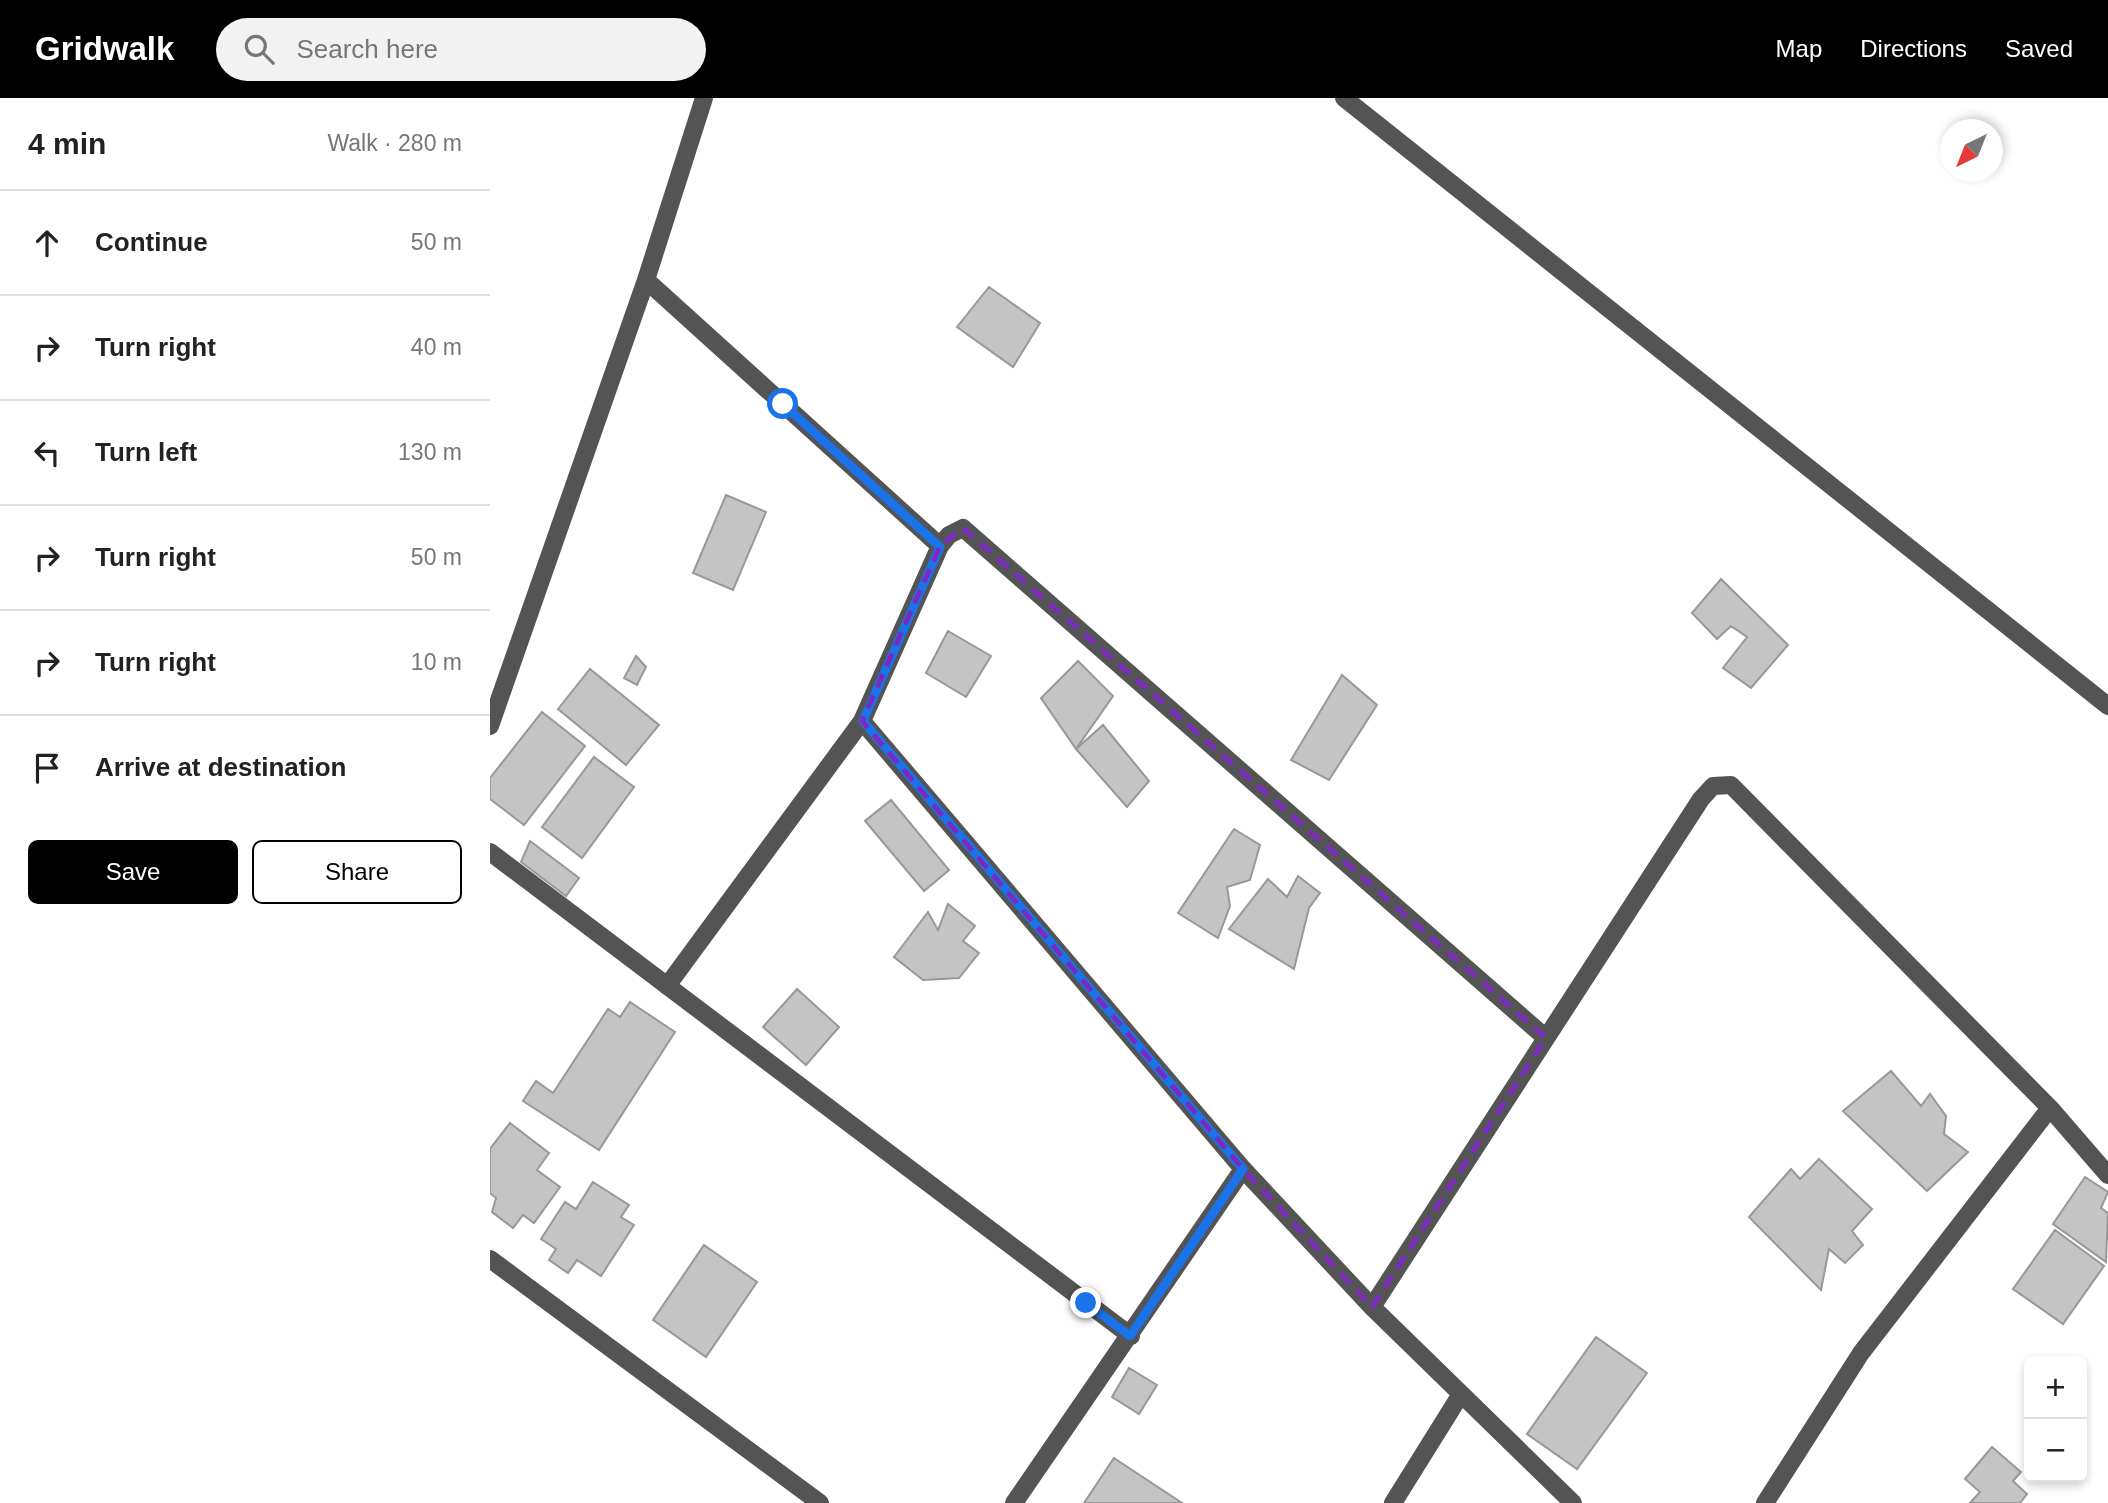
<!DOCTYPE html>
<meta charset="utf-8">
<style>
body{margin:0;font-family:Arial,sans-serif;background:#f2f2f2;color:#222}
.controls{position:absolute;right:21px;bottom:21px;display:grid;overflow:hidden;border-radius:10px;box-shadow:0 4px 10px #0003}
.controls button{width:63px;height:63px;display:grid;place-items:center;padding:0;border:0;border-bottom:2px solid #e0e0e0;background:#fff;color:#222;font:35px sans-serif}
.compass{position:absolute;left:1450px;top:21px;width:63px;height:63px;border-radius:50%;background:#fff;box-shadow:0 4px 10px #0003;rotate:223deg}
.stop{position:absolute;width:21px;height:21px;margin:-16px;border:5px solid #1a73e8;border-radius:50%;background:#fff}
.stop.end{background:#1a73e8;border-color:#fff;box-shadow:0 2px 7px #0008}
.list{margin:0;padding:0;list-style:none}
h2{display:flex;justify-content:space-between;align-items:center;height:91px;margin:0;padding:0 28px;font-size:30px}
h2 small{font-size:23px;font-weight:400;color:#767676}
.list li{display:grid;grid-template-columns:46px 1fr auto;gap:21px;align-items:center;box-sizing:border-box;height:105px;padding:0 28px;border-top:2px solid #e0e0e0}
.list b{display:block;font-size:26px;white-space:nowrap}
.list em{font-size:23px;font-style:normal;color:#767676}
.actions{display:flex;gap:14px;padding:21px 28px}
.actions a{flex:1;padding:16px 0;border:2px solid #000;border-radius:10px;text-align:center;font-size:24px;color:#000}
.actions .main{background:#000;color:#fff}
.icon{flex:none;width:38px;height:38px;fill:none;stroke:currentColor;stroke-width:2;stroke-linecap:round;stroke-linejoin:round}
.map{position:relative;flex:none;width:1618px;height:1405px;overflow:hidden}
header{display:flex;align-items:center;gap:42px;box-sizing:border-box;height:98px;padding:0 35px;background:#000;color:#fff}
header strong{font-size:33px}
nav{display:flex;gap:38px;margin-inline-start:auto;font-size:24px}
.search{width:490px;height:63px;background:#f2f2f2;display:flex;align-items:center;gap:18px;box-sizing:border-box;padding:0 24px;border-radius:38px;color:#767676;font-size:26px}
main{display:flex}
aside{flex:1;background:#fff}
.map>svg:first-child{display:block}
.building{fill:#c4c4c4;stroke:#989898;stroke-width:2}
.lines{fill:none;stroke-linecap:round;stroke-linejoin:round}
.minor{stroke:#545454;stroke-width:18}
.route{stroke:#1a73e8;stroke-width:9}
.marked{fill:none;stroke:#7b2cbf;stroke-width:5;stroke-dasharray:14 9;stroke-linejoin:round}
</style>
<header>
<strong>Gridwalk</strong>
<div class="search"><svg class="icon" aria-label="search" viewBox="0 0 24 24"><circle cx="10" cy="10" r="6"/><path d="M15 15l6 6"/></svg>Search here</div>
<nav><a>Map</a><a>Directions</a><a>Saved</a></nav>
</header>
<main>
<aside>
<h2>4 min<small>Walk · 280 m</small></h2>
<ul class="list">
<li><svg class="icon" aria-label="ahead" viewBox="0 0 24 24"><path d="M12 20V5M6 11l6-6 6 6"/></svg><div><b>Continue</b></div><em>50 m</em></li>
<li><svg class="icon" aria-label="right" viewBox="0 0 24 24"><path d="M7 20v-9h11M14 6l5 5-5 5"/></svg><div><b>Turn right</b></div><em>40 m</em></li>
<li><svg class="icon" aria-label="left" viewBox="0 0 24 24"><path d="M17 20v-9H6M10 6l-5 5 5 5"/></svg><div><b>Turn left</b></div><em>130 m</em></li>
<li><svg class="icon" aria-label="right" viewBox="0 0 24 24"><path d="M7 20v-9h11M14 6l5 5-5 5"/></svg><div><b>Turn right</b></div><em>50 m</em></li>
<li><svg class="icon" aria-label="right" viewBox="0 0 24 24"><path d="M7 20v-9h11M14 6l5 5-5 5"/></svg><div><b>Turn right</b></div><em>10 m</em></li>
<li><svg class="icon" aria-label="arrive" viewBox="0 0 24 24"><path d="M6 21V4h12l-3 4 3 4H6"/></svg><div><b>Arrive at destination</b></div></li>
</ul>
<div class="actions"><a class="main">Save</a><a>Share</a></div>
</aside>
<div class="map">
<svg width="1618" height="1405" viewBox="0 0 1618 1405">
<rect width="100%" height="100%" fill="#fff"/>
<path class="building" d="M499,189L550,225L523,269L467,229Z
M236,397L276,414L243,492L203,475Z
M1231,481L1298,547L1261,590L1233,570L1257,539L1241,528L1227,541L1202,515Z
M458,533L501,558L476,599L436,575Z
M146,558L156,569L147,587L134,580Z
M588,563L623,598L586,651L551,600Z
M100,571L169,627L136,667L68,611Z
M852,577L887,607L839,682L801,662Z
M52,614L95,648L34,727L0,701V680Z
M613,627L659,683L637,709L586,651Z
M104,659L144,689L92,760L52,729Z
M401,702L459,772L434,793L375,723Z
M744,731L770,747L760,782L737,789L740,808L728,840L688,815Z
M40,743L89,780L76,798L31,764Z
M808,778L830,795L819,810L804,871L739,831L778,781L797,799Z
M458,806L485,828L473,843L489,855L469,880L433,882L404,859L438,814L448,832Z
M307,891L349,929L316,967L273,929Z
M140,904L185,934L109,1052L33,1003L46,983L63,995L118,911L130,919Z
M1401,973L1431,1008L1440,996L1456,1018L1454,1036L1478,1054L1437,1093L1353,1013Z
M20,1025L59,1055L47,1072L70,1089L44,1125L33,1117L23,1130L2,1114L6,1100L0,1095V1051Z
M1329,1061L1382,1111L1362,1133L1373,1147L1355,1165L1339,1151L1331,1192L1259,1119L1301,1071L1310,1081Z
M1595,1079L1618,1094L1611,1110L1618,1115L1616,1164L1563,1126Z
M103,1084L139,1107L131,1119L144,1127L111,1178L87,1162L78,1175L59,1162L66,1151L51,1141L75,1104L86,1111Z
M1565,1132L1614,1168L1573,1226L1523,1191Z
M214,1147L267,1184L216,1259L163,1222Z
M1106,1239L1157,1275L1087,1371L1037,1336Z
M639,1270L667,1287L649,1316L622,1299Z
M1502,1349L1531,1374L1523,1383L1537,1396L1530,1405H1480L1490,1394L1475,1381Z
M624,1360L692,1405H594Z"/>
<g class="lines">
<path class="minor" d="M854,0L1618,608
M156,182L450,448
M372,623L753,1071L882,1209L1083,1405
M0,628L156,182L214,0
M0,754L641,1238
M177,888L372,623L450,448L459,437L473,430L1056,940
M0,1161L330,1405
M882,1209L1211,701L1223,688L1241,687L1560,1010L1618,1077
M524,1405L753,1071
M903,1405L971,1296
M1275,1405L1371,1255L1560,1010"/>
</g>
<g class="lines">
<path class="route" d="M293,306L450,449L373,623L753,1071L640,1238L596,1205"/>
</g>
<path class="marked" d="M473,430L1056,940L882,1209L753,1071L372,623L450,448Z"/>
</svg>
<div class="controls">
<button>+</button>
<button>−</button>
</div>
<svg class="compass" viewBox="-18 -18 36 36"><path d="M0-13l5 13h-10z" fill="#e53935"/><path d="M0 13l5-13h-10z" fill="#767676"/></svg>
<div class="stop" style="left:293px;top:306px"></div>
<div class="stop end" style="left:596px;top:1205px"></div>
</div>
</main>
